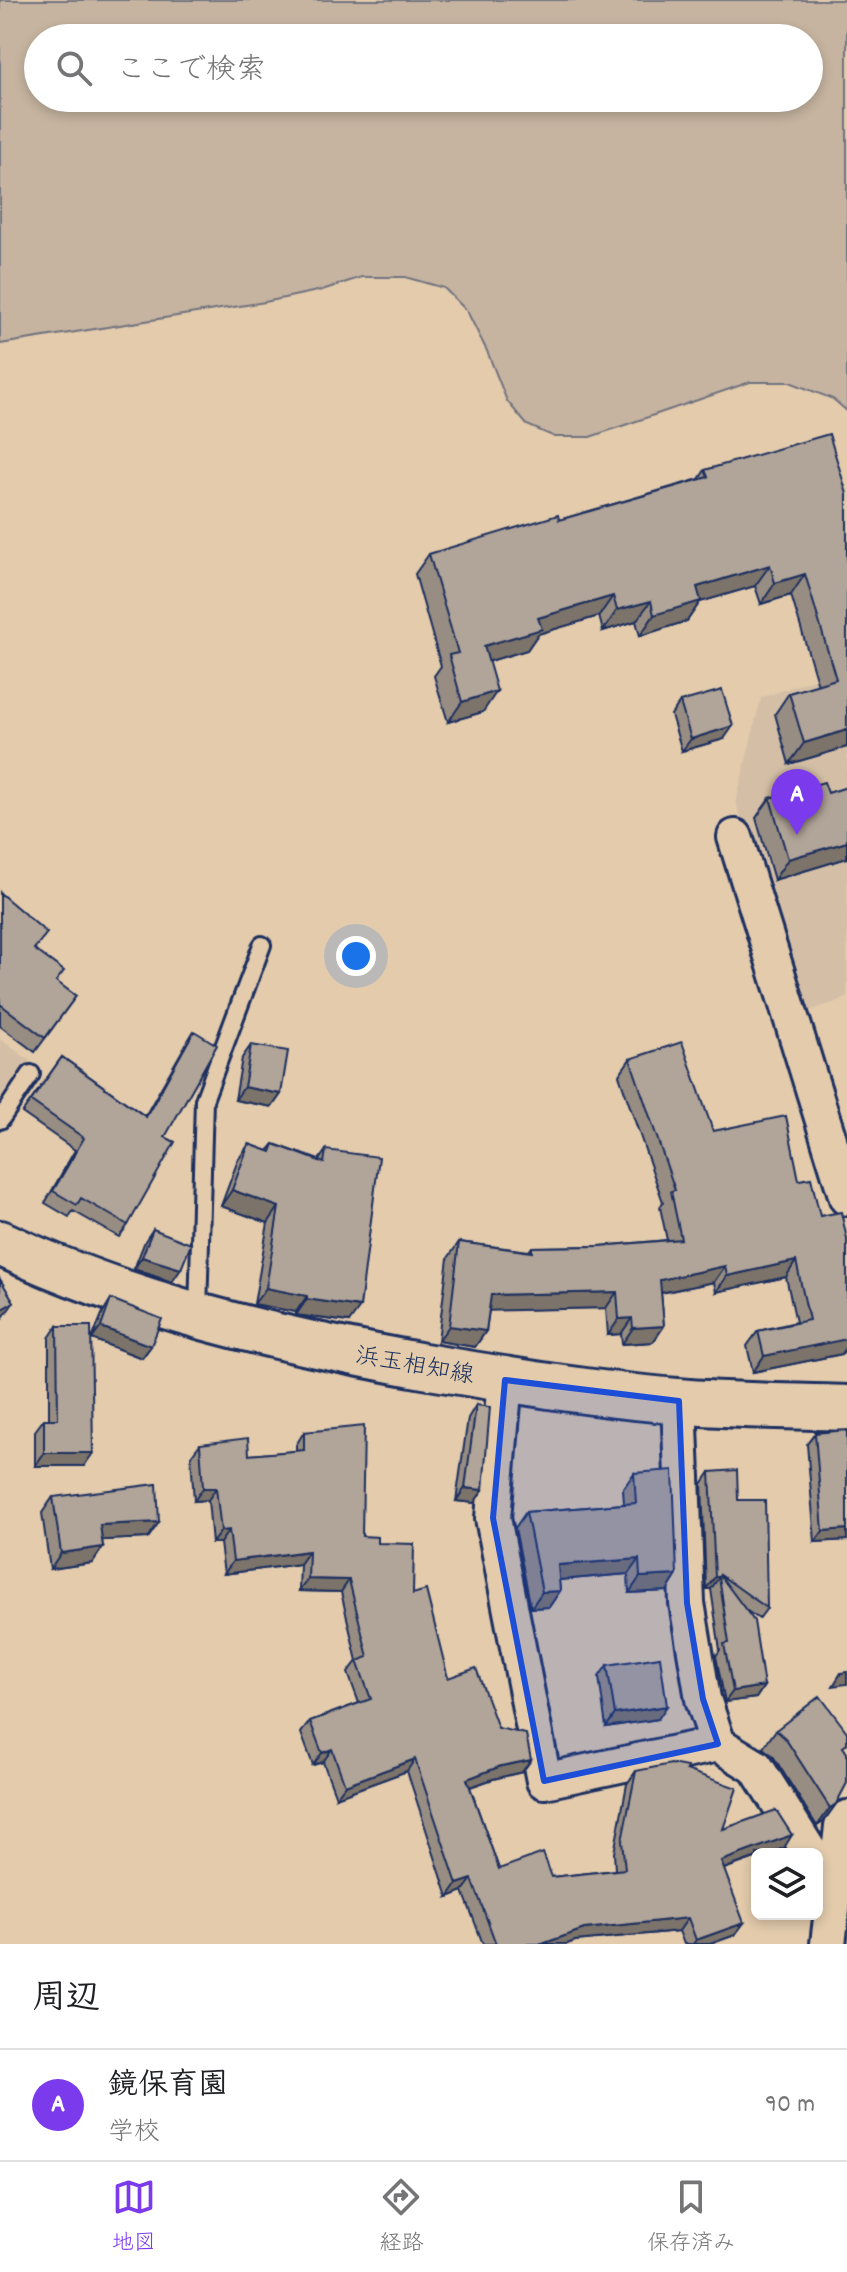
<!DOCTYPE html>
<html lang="ja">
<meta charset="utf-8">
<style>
body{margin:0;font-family:Dekko,"Klee One",sans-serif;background:#f2f2f2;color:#202124}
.controls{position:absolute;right:24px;bottom:24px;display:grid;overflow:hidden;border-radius:12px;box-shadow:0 4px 12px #0003}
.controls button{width:72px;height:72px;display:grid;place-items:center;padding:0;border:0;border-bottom:2px solid #e0e0e0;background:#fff;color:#202124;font:40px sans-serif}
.you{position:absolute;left:356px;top:956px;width:28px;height:28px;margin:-20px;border:6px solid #fff;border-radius:50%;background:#1a73e8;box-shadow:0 0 0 12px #1a73e833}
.badge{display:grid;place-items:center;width:52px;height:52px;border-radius:50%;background:#7c3aed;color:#fff;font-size:26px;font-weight:700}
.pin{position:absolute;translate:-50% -66px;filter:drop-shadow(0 2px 4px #0008)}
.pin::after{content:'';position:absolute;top:42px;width:28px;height:24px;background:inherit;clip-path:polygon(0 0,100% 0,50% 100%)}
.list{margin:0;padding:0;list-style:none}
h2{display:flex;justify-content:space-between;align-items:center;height:104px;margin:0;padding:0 32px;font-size:34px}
h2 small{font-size:26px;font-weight:400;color:#757577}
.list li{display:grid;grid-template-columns:52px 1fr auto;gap:24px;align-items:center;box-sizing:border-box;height:112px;padding:0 32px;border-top:2px solid #e0e0e0}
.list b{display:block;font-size:30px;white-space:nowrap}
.list p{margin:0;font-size:26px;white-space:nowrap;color:#757577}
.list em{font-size:26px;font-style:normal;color:#757577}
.icon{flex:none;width:44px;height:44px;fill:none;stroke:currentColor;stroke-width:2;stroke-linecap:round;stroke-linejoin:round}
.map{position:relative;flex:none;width:847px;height:1944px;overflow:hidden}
.search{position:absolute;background:#fff;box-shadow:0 4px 12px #0003;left:24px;right:24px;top:24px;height:88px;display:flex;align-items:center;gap:20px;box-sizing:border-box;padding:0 28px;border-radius:44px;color:#757577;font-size:30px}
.sheet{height:216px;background:#fff}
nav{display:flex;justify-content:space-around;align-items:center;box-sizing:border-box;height:112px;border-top:2px solid #e0e0e0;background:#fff;font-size:22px;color:#757577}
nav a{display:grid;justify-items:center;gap:4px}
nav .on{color:#7c3aed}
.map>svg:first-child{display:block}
.built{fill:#d4bfa6}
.green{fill:#c6b4a0;stroke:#70727f;stroke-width:2;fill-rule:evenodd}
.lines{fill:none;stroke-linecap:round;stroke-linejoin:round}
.service-casing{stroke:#1b2f5e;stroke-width:22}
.minor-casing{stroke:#1b2f5e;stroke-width:40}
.primary-casing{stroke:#1b2f5e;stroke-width:50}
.service{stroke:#e3cbac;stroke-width:16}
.minor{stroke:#e3cbac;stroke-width:34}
.primary{stroke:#e3cbac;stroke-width:44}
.wall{fill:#988d83;stroke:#1b2f5e;stroke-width:2}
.shaded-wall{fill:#7c736a;stroke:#1b2f5e;stroke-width:2}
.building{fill:#b1a498;stroke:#1b2f5e;stroke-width:2}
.marked{fill:#1d4ed8;fill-opacity:0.2;stroke:#1d4ed8;stroke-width:6;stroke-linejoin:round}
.labels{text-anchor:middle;stroke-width:6;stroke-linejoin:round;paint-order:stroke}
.street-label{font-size:24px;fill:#1b2f5e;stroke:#e3cbac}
</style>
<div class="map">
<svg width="847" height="1944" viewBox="0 0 847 1944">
<rect width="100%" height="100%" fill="#e3cbac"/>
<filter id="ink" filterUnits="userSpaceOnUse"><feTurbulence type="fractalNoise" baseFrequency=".0125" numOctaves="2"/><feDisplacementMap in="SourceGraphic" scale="16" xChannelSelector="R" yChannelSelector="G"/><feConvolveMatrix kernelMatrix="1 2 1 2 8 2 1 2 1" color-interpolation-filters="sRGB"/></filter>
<g filter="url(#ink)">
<path class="built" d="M847,667V998L800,1014L736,802L761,698Z
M0,1039L37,1066L0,1109Z"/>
<path class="green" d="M0,0H847V411L833,399L790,382H750L590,437H555L527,425L507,401L487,351L467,311L444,288L405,277H362L322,290L265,302L0,344ZM38,38H809V98H38Z"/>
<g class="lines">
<defs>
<path id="service" d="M0,1120L31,1074
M198,1312L204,1100L262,945"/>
<path id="minor" d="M735,837L847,1198
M505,1380L493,1518L544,1781L718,1744
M679,1401L687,1603L703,1699L718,1744L756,1767L811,1854
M828,1944L842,1827L847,1818"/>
<path id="primary" d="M0,1243C134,1306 279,1340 424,1366C508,1380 592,1394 677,1401C733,1406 791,1406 847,1408"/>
</defs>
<use href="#service" class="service-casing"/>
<use href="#minor" class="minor-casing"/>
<use href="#primary" class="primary-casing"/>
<use href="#service" class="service"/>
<use href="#minor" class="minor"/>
<use href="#primary" class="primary"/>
</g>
<path class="wall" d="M705,470L847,494V747L789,764L775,714L789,693L818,685L791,595L761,604L755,586L700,602L687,621L640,636L636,621L603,631L599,616L538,634L527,650L489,661L483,712L448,722L434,676L441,666L415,574L429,554L559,520L699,479Z
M680,702L724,739L682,751L671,715Z
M847,787V858L774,880L756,818L770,798L828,793Z
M0,893L56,982L76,996L35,1052L0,1026Z
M194,1031L165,1137L128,1225L119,1237L73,1211L69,1217L45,1203L75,1150L22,1113L62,1057L145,1116L186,1044Z
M251,1045L281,1094L272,1107L235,1100L242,1058Z
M630,1059L713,1131L799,1180L842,1354L753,1372L747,1346L758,1331L796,1322L786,1277L716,1292L714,1282L661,1293L664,1326L653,1342L622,1344L621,1334L608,1335L606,1308L489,1310L486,1331L475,1347L438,1341L448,1258L459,1242L529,1251L532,1247L600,1246L667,1240L660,1207L663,1202L619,1075Z
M249,1144L268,1151L274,1144L319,1160L326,1150L349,1322L296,1315V1312L254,1304L268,1223L221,1206L238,1160Z
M153,1229L172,1282L134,1269L145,1241Z
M111,1299L151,1346L142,1358L92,1339L103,1312Z
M57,1326L84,1466H35V1431L44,1419H49V1338Z
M476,1405L474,1503L456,1501L468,1418Z
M304,1432L362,1536L378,1543L413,1594L448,1678L531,1760L522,1772L493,1779L470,1787L499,1869L552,1877L615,1870L614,1853L627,1784L636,1771L686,1770L723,1829L784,1848L724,1869L735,1935L710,1944H684L679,1931L575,1941L567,1944H483L463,1891L448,1897L407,1771L336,1797L323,1762L313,1765L301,1733L310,1721L359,1703L348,1673L357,1661L341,1592L299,1591L300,1564L224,1574L220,1543H212L208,1500L194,1501L191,1456L200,1444L249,1455L296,1451V1445Z
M815,1433L847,1540L815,1542L807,1444Z
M710,1472L738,1500L767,1608L759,1619L747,1611L764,1686L756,1698L725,1702L716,1656L720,1650L711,1589H706L702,1484Z
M634,1473L677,1575L667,1591L629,1593L628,1574L559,1580L560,1591L549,1607L531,1608L515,1528L526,1512L624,1504L623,1489Z
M53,1497L159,1522L148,1538L102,1540L103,1547L92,1563L50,1569L42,1513Z
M607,1665L658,1719L606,1727L599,1677Z
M776,1730L845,1750L836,1804L823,1822L817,1826L773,1756L763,1748Z"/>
<path class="shaded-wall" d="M770,565L755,586L700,602L687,621L640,636L654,615L697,587Z
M805,574L791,595L761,604L775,583Z
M613,596L599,616L538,634L527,650L470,667L484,646L538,618Z
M651,601L636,621L603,631L617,610Z
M497,691L483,712L448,722L462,702Z
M733,726L724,739L682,751L691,739Z
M847,730V747L789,764L804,743Z
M847,842V858L774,880L788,859Z
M244,1087L281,1094L272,1107L235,1100Z
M232,1190L279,1207L268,1223L221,1206Z
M142,1257L181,1269L172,1282L134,1269Z
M796,1261L786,1277L716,1292L727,1276Z
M725,1266L714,1282L650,1295L660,1280Z
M266,1288L307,1296L296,1312L254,1304Z
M617,1292L606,1308L480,1311L491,1295Z
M307,1299L360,1307L349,1322L296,1315Z
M14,1302L1,1320L0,1321V1310Z
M632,1318L621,1334L608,1335L619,1319Z
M449,1326L486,1331L475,1347L438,1341Z
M664,1326L653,1342L622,1344L633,1328Z
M101,1327L151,1346L142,1358L92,1339Z
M847,1335V1346L842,1354L753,1372L764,1356Z
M44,1453H93L84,1466H35Z
M203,1488H216L208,1500L194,1501Z
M465,1488L483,1490L474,1503L456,1501Z
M159,1522L148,1538L88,1541L100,1525Z
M847,1529V1540L815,1542L823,1531Z
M229,1530L220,1543H212L221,1531Z
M103,1547L92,1563L50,1569L61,1553Z
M309,1551L300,1564L224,1574L233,1561Z
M639,1559L628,1574L547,1581L558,1565Z
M677,1575L667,1591L629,1593L640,1577Z
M715,1577H719L711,1589H706Z
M308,1579L349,1580L341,1592L299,1591Z
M560,1591L549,1607L531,1608L542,1592Z
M847,1672V1684L833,1686L841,1673Z
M764,1686L756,1698L725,1702L733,1691Z
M667,1706L658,1719L606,1727L615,1714Z
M332,1749L323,1762L313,1765L322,1753Z
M415,1759L407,1771L336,1797L345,1785Z
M531,1760L522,1772L493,1779L458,1791L467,1779L501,1766Z
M836,1804L823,1822L817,1826L830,1808Z
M792,1835L784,1848L767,1854H757V1857L712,1873L721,1861Z
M472,1879L463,1891L448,1897L457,1884Z
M688,1918L679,1931L575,1941L567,1944H542L584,1929Z
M744,1923L735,1935L710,1944H693L696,1940Z"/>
<path class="building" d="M829,434L847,494V730L804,743L789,693L836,679L805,574L775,583L770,565L697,587L701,601L654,615L651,601L617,610L613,596L538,618L542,629L484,646L497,691L462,702L449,655L458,653L429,554L558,515L559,520L708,477L705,470Z
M722,690L733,726L691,739L680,702Z
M824,782L828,793L847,787V842L788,859L770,798Z
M0,893L47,933L34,949L64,971L56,981L76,996L45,1038L0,1004Z
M194,1031L217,1045L165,1137L175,1142L128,1225L81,1198L77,1205L53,1191L84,1138L31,1101L62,1057L146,1117Z
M682,1042L713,1131L786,1116L799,1180L811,1178L820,1216L841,1212L847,1239V1339L764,1356L758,1331L809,1320L796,1261L727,1276L725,1266L660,1280L664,1326L633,1328L632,1318L619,1319L617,1292L491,1295L486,1331L449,1326L459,1242L532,1252V1247L600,1246L681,1239L671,1191L675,1190L630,1059Z
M251,1045L288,1051L281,1094L244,1087Z
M249,1144L271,1152L274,1144L324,1163L326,1150L379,1157L360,1307L307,1299V1296L266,1288L279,1207L232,1190Z
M153,1229L191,1244L181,1269L142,1257Z
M0,1279L14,1302L0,1310Z
M111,1299L162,1319L151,1346L101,1327Z
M57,1326H91L93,1453H44V1419H58Z
M476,1405L490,1407L483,1490L465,1488Z
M364,1426L362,1536L378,1537V1543L414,1544L413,1594L426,1590L448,1678L476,1668L498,1728L526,1734L531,1760L501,1766L467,1779L499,1869L543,1853L552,1877L625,1869L622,1841L636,1771L671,1764L687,1767L686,1770L737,1788L723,1829L776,1810L792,1835L721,1861L744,1923L696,1940L688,1918L584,1929L542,1944H496L472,1879L457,1884L415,1759L345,1785L332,1749L322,1753L310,1721L371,1699L357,1661L368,1657L349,1580L308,1579L309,1551L233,1561L229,1530L221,1531L216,1488H203L200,1444L248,1438L249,1455L304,1450V1432Z
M847,1430V1529L823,1531L815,1433Z
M673,1470L677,1575L640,1577L639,1559L558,1565L560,1591L542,1592L526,1512L636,1503L634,1473Z
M737,1470L738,1500H765L767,1608L719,1574L754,1621L764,1686L733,1691L724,1644L729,1643L719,1577H715L710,1472Z
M157,1484L159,1522L100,1525L103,1547L61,1553L53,1497Z
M660,1657L667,1706L615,1714L607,1665Z
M820,1696L847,1732V1744L843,1747L847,1753V1783L836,1804L830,1808L785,1738L776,1730Z"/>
</g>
<path class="marked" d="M505,1380L679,1401L687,1603L703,1699L718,1744L544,1781L493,1518Z"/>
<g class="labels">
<g class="street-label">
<text transform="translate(415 1364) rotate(10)" y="8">浜玉相知線</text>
</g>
</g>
</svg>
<div class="controls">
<button><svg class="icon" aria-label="layers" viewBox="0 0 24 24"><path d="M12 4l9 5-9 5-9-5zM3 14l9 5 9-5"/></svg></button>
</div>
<div class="you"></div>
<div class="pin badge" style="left:797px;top:835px">A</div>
<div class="search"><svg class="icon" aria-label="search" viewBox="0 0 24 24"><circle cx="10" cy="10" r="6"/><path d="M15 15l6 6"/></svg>ここで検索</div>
</div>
<section class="sheet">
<h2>周辺<small></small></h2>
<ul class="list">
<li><span class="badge">A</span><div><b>鏡保育園</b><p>学校</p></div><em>90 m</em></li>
</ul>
</section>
<nav>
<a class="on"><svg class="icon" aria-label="map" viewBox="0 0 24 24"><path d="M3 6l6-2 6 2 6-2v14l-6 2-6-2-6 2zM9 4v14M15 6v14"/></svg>地図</a>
<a><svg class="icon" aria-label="directions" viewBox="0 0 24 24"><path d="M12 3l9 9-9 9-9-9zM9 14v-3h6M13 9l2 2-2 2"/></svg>経路</a>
<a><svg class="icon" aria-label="saved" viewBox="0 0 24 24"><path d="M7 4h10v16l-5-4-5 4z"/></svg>保存済み</a>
</nav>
